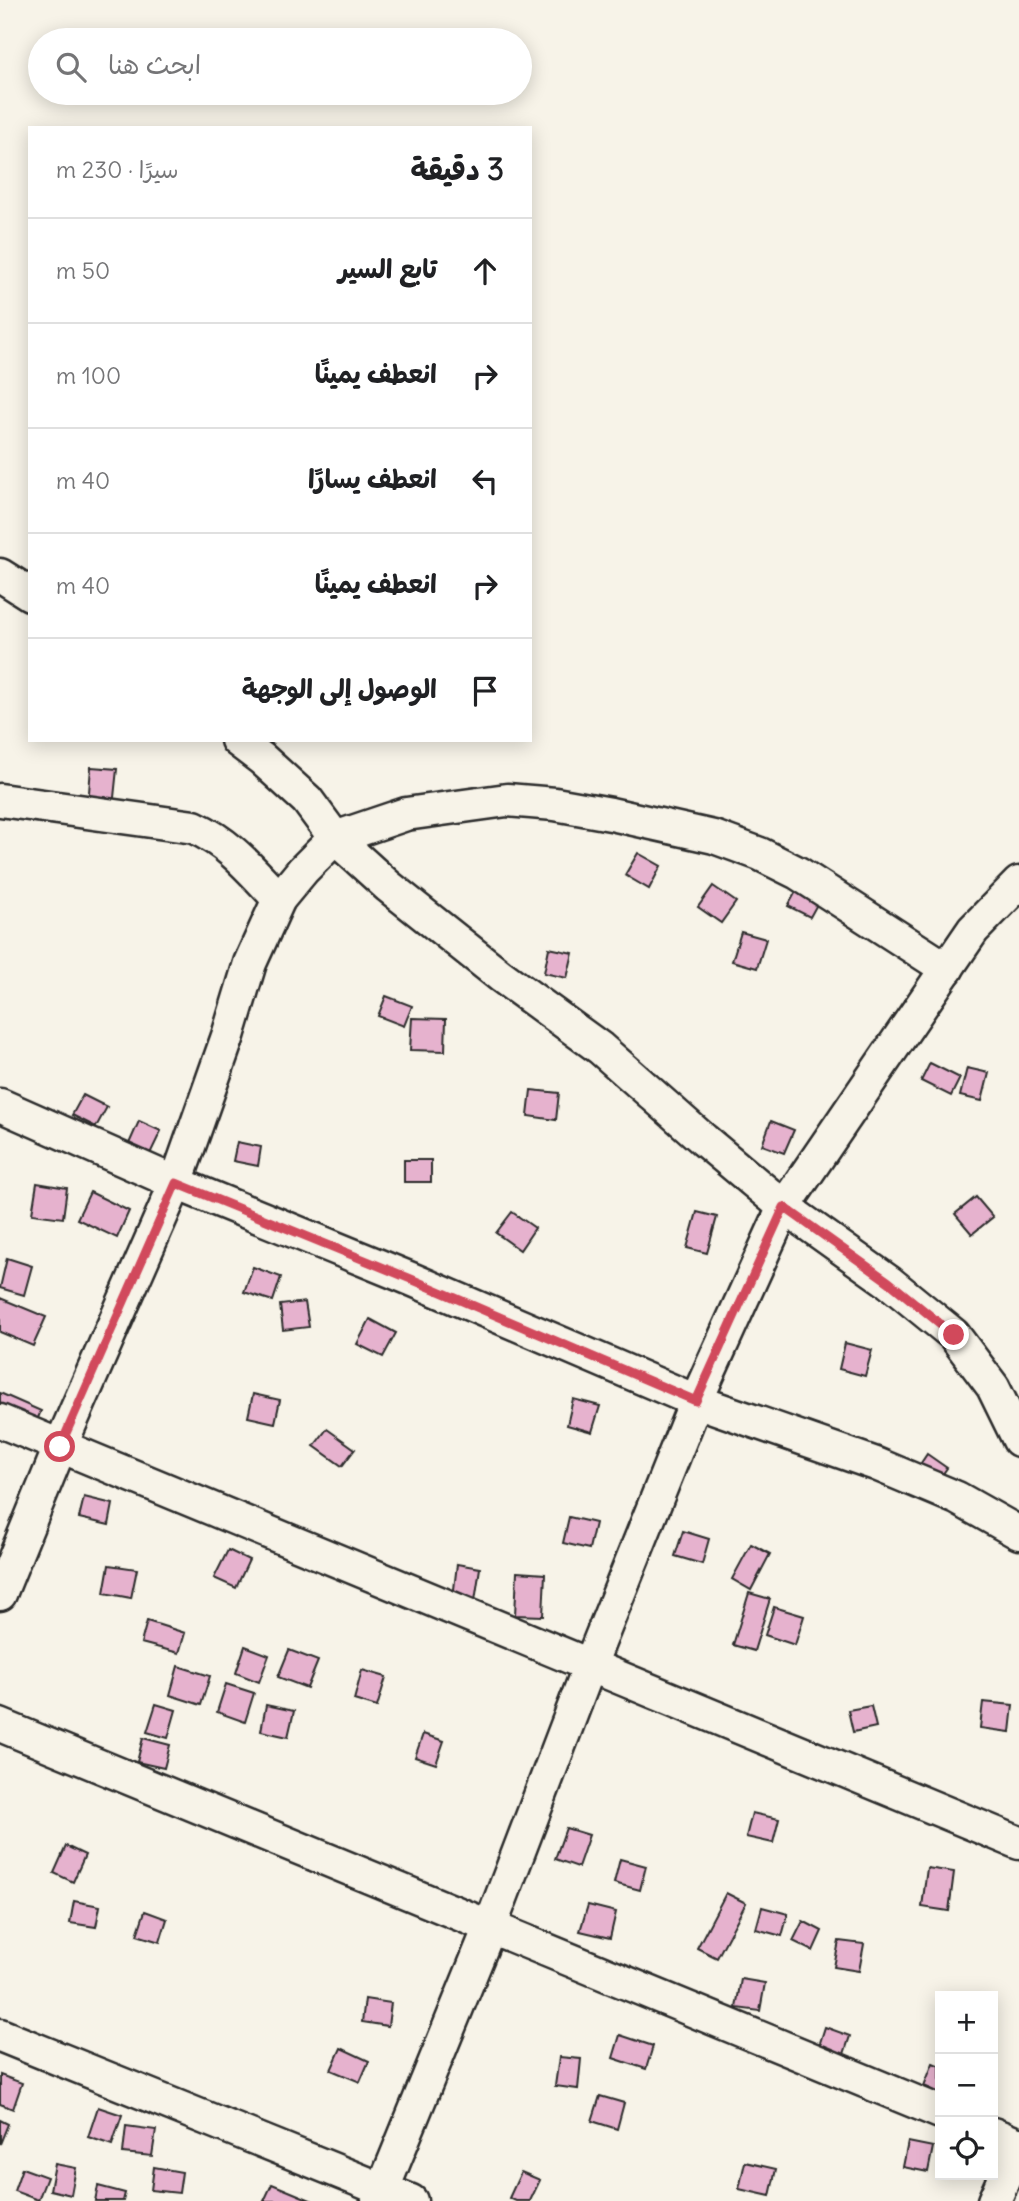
<!DOCTYPE html>
<html lang="ar">
<head>
<meta charset="utf-8">
<style>
  :root { --surface:#fff; --page:#f6f6f6; --text:#202124; --muted:#757577; --line:#e0e0e0 }
  body { margin:0; font-family:Delius,"Playpen Sans Arabic",sans-serif; background:var(--page); color:var(--text); direction:rtl }
  .controls { position:absolute; right:21px; bottom:21px; display:grid; overflow:hidden; border-radius:0px; box-shadow:0 4px 18px #0003 }
  .controls button { width:63px; height:63px; display:grid; place-items:center; padding:0; border:0; border-bottom:2px solid var(--line); background:var(--surface); color:var(--text); font:35px sans-serif }
  .stop { position:absolute; width:21px; height:21px; margin:-16px; border:5px solid #d1495b; border-radius:50%; background:#fff }
  .stop.end { background:#d1495b; border-color:#fff; box-shadow:0 2px 7px #0008 }
  .list { margin:0; padding:0; list-style:none }
  h2 { display:flex; justify-content:space-between; align-items:center; height:91px; margin:0; padding:0 28px; font-size:30px }
  h2 small { font-size:23px; font-weight:400; color:var(--muted) }
  .list li { display:grid; grid-template-columns:46px 1fr auto; gap:21px; align-items:center; box-sizing:border-box; height:105px; padding:0 28px; border-top:2px solid var(--line) }
  .list b { display:block; font-size:26px; white-space:nowrap }
  .list em { font-size:23px; font-style:normal; color:var(--muted) }
  .icon { flex:none; width:38px; height:38px; fill:none; stroke:currentColor; stroke-width:2; stroke-linecap:round; stroke-linejoin:round }
  .map { position:relative; flex:none; width:1019px; height:2201px; overflow:hidden; direction:ltr }
  .search { position:absolute; background:var(--surface); box-shadow:0 4px 18px #0003; left:28px; top:28px; width:504px; height:77px; display:flex; align-items:center; gap:18px; box-sizing:border-box; padding:0 24px; border-radius:38px; color:var(--muted); font-size:26px }
  .panel { position:absolute; background:var(--surface); box-shadow:0 4px 18px #0003; left:28px; top:126px; width:504px; height:616px; border-radius:0px; direction:rtl }
  .map>svg:first-child { display:block }
  .building { fill:#e6b2ce; stroke:#2b2b2b; stroke-width:2 }
  .lines { fill:none; stroke-linecap:round; stroke-linejoin:round }
  .minor-casing { stroke:#2b2b2b; stroke-width:37 }
  .minor { stroke:#f7f3e8; stroke-width:32 }
  .route { stroke:#d1495b; stroke-width:9 }
</style>
</head>
<body>
<div class="map">
<svg width="1019" height="2201" viewBox="0 0 1019 2201">
  <rect width="100%" height="100%" fill="#f7f3e8"/>
  <filter id="ink" filterUnits="userSpaceOnUse"><feTurbulence type="fractalNoise" baseFrequency=".0143" numOctaves="2"/><feDisplacementMap in="SourceGraphic" scale="14" xChannelSelector="R" yChannelSelector="G"/><feConvolveMatrix kernelMatrix="1 2 1 2 8 2 1 2 1" color-interpolation-filters="sRGB"/></filter>
  <g filter="url(#ink)">
    <g class="building">
      <polygon points="91,767 117,769 113,807 88,805"/>
      <polygon points="638,853 661,866 649,889 625,875"/>
      <polygon points="713,886 736,902 721,923 698,907"/>
      <polygon points="799,886 821,897 810,917 788,906"/>
      <polygon points="741,932 766,939 757,968 732,961"/>
      <polygon points="549,948 573,953 567,978 544,973"/>
      <polygon points="386,996 412,1006 404,1026 378,1016"/>
      <polygon points="412,1018 446,1019 445,1051 410,1050"/>
      <polygon points="930,1063 960,1078 951,1096 921,1081"/>
      <polygon points="967,1068 989,1073 982,1101 960,1096"/>
      <polygon points="531,1090 559,1093 556,1120 528,1116"/>
      <polygon points="83,1095 107,1107 96,1127 72,1115"/>
      <polygon points="139,1121 161,1131 149,1156 128,1146"/>
      <polygon points="771,1121 794,1130 784,1153 762,1145"/>
      <polygon points="237,1142 261,1147 258,1166 233,1161"/>
      <rect x="404" y="1160" width="27" height="22"/>
      <polygon points="37,1183 67,1188 63,1218 32,1214"/>
      <polygon points="90,1192 129,1211 117,1238 77,1219"/>
      <polygon points="976,1197 993,1217 972,1234 955,1214"/>
      <polygon points="512,1212 535,1228 520,1250 496,1233"/>
      <polygon points="697,1212 717,1217 707,1253 687,1248"/>
      <polygon points="7,1258 32,1266 24,1295 0,1288"/>
      <polygon points="253,1267 281,1277 273,1301 244,1292"/>
      <polygon points="0,1298 46,1317 33,1346 0,1332"/>
      <polygon points="305,1302 309,1327 283,1330 280,1305"/>
      <polygon points="370,1319 396,1333 383,1357 357,1344"/>
      <polygon points="845,1343 872,1350 865,1376 839,1369"/>
      <polygon points="0,1393 41,1411 32,1432 0,1419"/>
      <polygon points="253,1394 280,1400 275,1423 248,1417"/>
      <polygon points="573,1399 600,1406 592,1432 567,1425"/>
      <polygon points="327,1429 355,1449 342,1466 314,1446"/>
      <polygon points="927,1454 947,1468 932,1489 913,1475"/>
      <polygon points="84,1497 113,1504 109,1525 79,1518"/>
      <polygon points="569,1517 595,1523 589,1549 563,1543"/>
      <polygon points="683,1531 709,1539 702,1564 675,1556"/>
      <polygon points="751,1544 770,1554 751,1590 732,1579"/>
      <polygon points="228,1550 249,1560 236,1588 214,1578"/>
      <polygon points="457,1564 480,1568 475,1601 453,1598"/>
      <polygon points="109,1565 137,1569 131,1598 104,1593"/>
      <polygon points="517,1572 545,1574 543,1616 515,1615"/>
      <polygon points="749,1593 770,1599 754,1651 733,1645"/>
      <polygon points="774,1607 804,1616 795,1645 765,1635"/>
      <polygon points="147,1621 185,1633 179,1653 141,1643"/>
      <polygon points="245,1646 269,1655 259,1682 236,1673"/>
      <polygon points="289,1650 318,1661 307,1688 278,1677"/>
      <polygon points="178,1666 210,1676 201,1705 170,1695"/>
      <polygon points="362,1670 386,1677 377,1707 354,1700"/>
      <polygon points="226,1684 254,1693 245,1722 217,1712"/>
      <polygon points="983,1702 1013,1705 1010,1732 980,1728"/>
      <polygon points="156,1704 176,1710 168,1738 147,1732"/>
      <polygon points="266,1705 294,1711 288,1737 261,1731"/>
      <polygon points="871,1706 876,1727 853,1732 848,1710"/>
      <polygon points="423,1734 444,1741 436,1764 415,1757"/>
      <polygon points="143,1738 170,1745 164,1768 137,1762"/>
      <polygon points="752,1813 779,1819 773,1843 746,1837"/>
      <polygon points="566,1828 589,1835 578,1867 555,1859"/>
      <polygon points="66,1846 85,1855 73,1882 54,1873"/>
      <polygon points="620,1859 646,1866 640,1890 614,1883"/>
      <polygon points="927,1868 954,1872 949,1911 922,1907"/>
      <polygon points="726,1893 746,1903 717,1958 697,1948"/>
      <polygon points="74,1901 100,1906 96,1927 70,1923"/>
      <polygon points="588,1905 616,1912 610,1938 580,1931"/>
      <polygon points="762,1907 788,1914 782,1936 756,1929"/>
      <polygon points="145,1911 167,1919 160,1942 137,1935"/>
      <polygon points="803,1921 822,1931 813,1951 793,1941"/>
      <polygon points="839,1941 864,1944 859,1971 834,1967"/>
      <polygon points="741,1979 765,1983 760,2011 736,2008"/>
      <polygon points="365,1999 391,2003 388,2026 362,2022"/>
      <polygon points="825,2027 850,2036 842,2060 817,2052"/>
      <polygon points="620,2035 653,2046 646,2069 613,2058"/>
      <polygon points="341,2048 369,2061 360,2082 331,2070"/>
      <polygon points="559,2057 581,2059 578,2089 555,2086"/>
      <polygon points="933,2063 940,2066 940,2093 924,2086"/>
      <polygon points="0,2075 22,2083 13,2109 0,2104"/>
      <polygon points="600,2096 624,2103 617,2129 592,2121"/>
      <polygon points="98,2107 122,2115 112,2145 88,2137"/>
      <polygon points="0,2120 8,2124 0,2144"/>
      <polygon points="126,2126 156,2130 152,2156 123,2153"/>
      <polygon points="908,2142 933,2147 928,2172 903,2167"/>
      <polygon points="745,2162 776,2169 770,2196 739,2189"/>
      <polygon points="55,2164 76,2168 71,2195 50,2190"/>
      <polygon points="154,2167 182,2172 179,2193 151,2190"/>
      <polygon points="22,2168 47,2177 38,2200 14,2191"/>
      <polygon points="521,2172 540,2180 530,2201 516,2201 509,2198"/>
      <polygon points="272,2184 313,2201 264,2201"/>
      <polygon points="98,2186 125,2193 123,2201 95,2201"/>
    </g>
    <g class="lines">
      <g class="minor-casing">
        <g id="minor">
          <polyline points="0,575 30,594"/>
          <polyline points="237,740 262,759 307,800 335,838 388,886 501,976 600,1048 704,1140 784,1207 889,1282 954,1335 993,1387 1019,1440"/>
          <path d="M0 800 194 827C231 844 251 870 279 899"/>
          <polyline points="0,1105 176,1183 411,1279 696,1401 876,1464 957,1498 1019,1533"/>
          <polyline points="0,1421 1019,1843"/>
          <polyline points="0,1594 60,1447 176,1183 228,1036 250,963 279,899 303,870 335,838 406,814 507,800 555,804 611,814 714,837 760,854 798,873 947,969"/>
          <polyline points="0,1725 940,2112"/>
          <polyline points="0,2035 411,2201"/>
          <polyline points="993,2134 1019,2145"/>
          <polyline points="378,2201 490,1927 590,1665 696,1401 784,1207 973,930 1019,883"/>
          <polyline points="994,2201 1019,2144"/>
        </g>
      </g>
      <use href="#minor" class="minor"/>
    </g>
  </g>
  <g class="lines" filter="url(#ink)">
    <polyline class="route" points="60,1447 176,1183 411,1279 696,1401 784,1207 889,1282 954,1335"/>
  </g>
</svg>
<div class="controls">
<button>+</button>
<button>−</button>
<button><svg class="icon" aria-label="locate" viewBox="0 0 24 24"><circle cx="12" cy="12" r="6"/><path d="M12 2v4M12 18v4M2 12h4M18 12h4"/></svg></button>
</div>
<div class="stop" style="left:60px;top:1447px"></div>
<div class="stop end" style="left:954px;top:1335px"></div>
<div class="search"><svg class="icon" aria-label="search" viewBox="0 0 24 24"><circle cx="10" cy="10" r="6"/><path d="M15 15l6 6"/></svg>ابحث هنا</div>
<section class="panel">
<h2>3 دقيقة<small>سيرًا · 230 m</small></h2>
<ul class="list">
<li><svg class="icon" aria-label="ahead" viewBox="0 0 24 24"><path d="M12 20V5M6 11l6-6 6 6"/></svg><div><b>تابع السير</b></div><em>50 m</em></li>
<li><svg class="icon" aria-label="right" viewBox="0 0 24 24"><path d="M7 20v-9h11M14 6l5 5-5 5"/></svg><div><b>انعطف يمينًا</b></div><em>100 m</em></li>
<li><svg class="icon" aria-label="left" viewBox="0 0 24 24"><path d="M17 20v-9H6M10 6l-5 5 5 5"/></svg><div><b>انعطف يسارًا</b></div><em>40 m</em></li>
<li><svg class="icon" aria-label="right" viewBox="0 0 24 24"><path d="M7 20v-9h11M14 6l5 5-5 5"/></svg><div><b>انعطف يمينًا</b></div><em>40 m</em></li>
<li><svg class="icon" aria-label="arrive" viewBox="0 0 24 24"><path d="M6 21V4h12l-3 4 3 4H6"/></svg><div><b>الوصول إلى الوجهة</b></div></li>
</ul>
</section>
</div>
</body>
</html>
